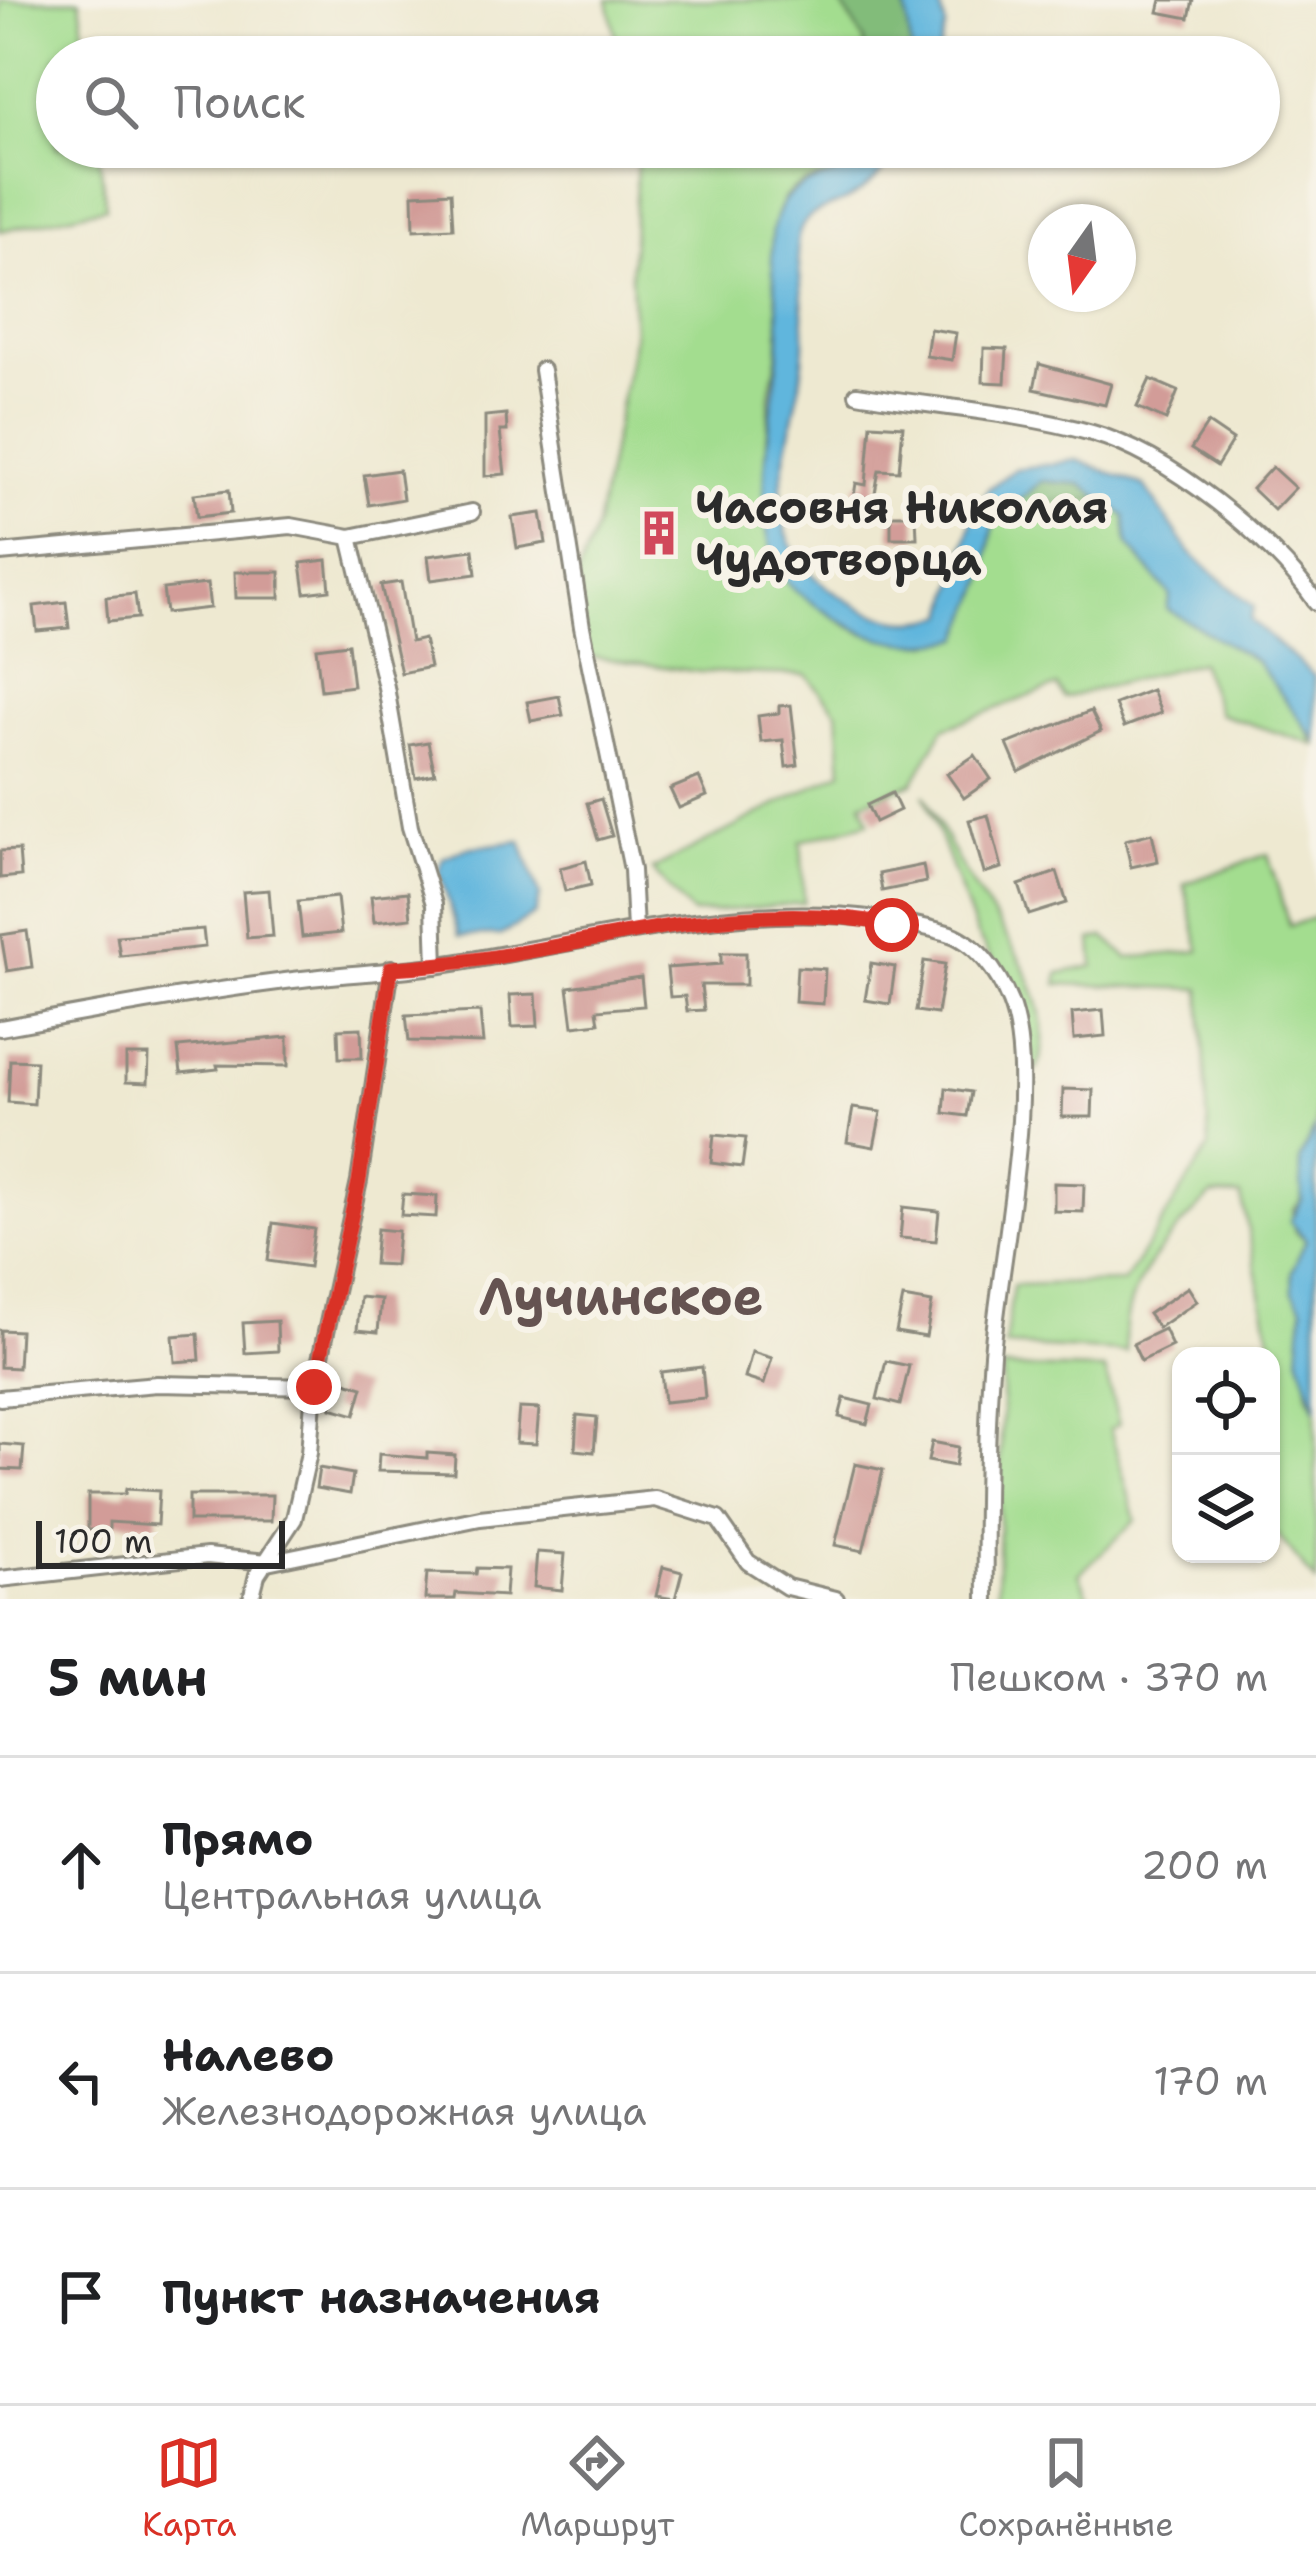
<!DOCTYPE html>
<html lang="ru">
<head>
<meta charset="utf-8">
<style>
  :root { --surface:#fff; --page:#f2f2f2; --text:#202124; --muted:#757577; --line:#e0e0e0; --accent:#d93025 }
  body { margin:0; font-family:"Shantell Sans",sans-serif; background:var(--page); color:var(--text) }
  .controls { position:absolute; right:36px; bottom:36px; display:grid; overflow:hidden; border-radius:24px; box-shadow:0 3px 9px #0004 }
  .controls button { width:108px; height:108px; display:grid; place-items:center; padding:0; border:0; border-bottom:3px solid var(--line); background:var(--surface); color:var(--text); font:60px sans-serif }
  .compass { position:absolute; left:1028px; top:204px; width:108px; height:108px; border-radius:50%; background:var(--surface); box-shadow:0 3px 9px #0004; rotate:194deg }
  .scale { position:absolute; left:36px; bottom:30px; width:249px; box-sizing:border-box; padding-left:12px; border:6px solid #2b2b2b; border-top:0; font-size:33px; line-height:42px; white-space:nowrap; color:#2b2b2b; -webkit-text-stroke:9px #f7f3e8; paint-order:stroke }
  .stop { position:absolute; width:36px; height:36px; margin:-27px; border:9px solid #d93025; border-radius:50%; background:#fff }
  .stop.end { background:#d93025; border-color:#fff; box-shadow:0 3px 12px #0008 }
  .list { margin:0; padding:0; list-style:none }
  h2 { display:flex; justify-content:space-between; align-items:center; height:156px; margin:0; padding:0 48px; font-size:51px }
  h2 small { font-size:39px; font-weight:400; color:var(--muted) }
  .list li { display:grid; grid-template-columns:78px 1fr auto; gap:36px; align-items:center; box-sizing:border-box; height:216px; padding:0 48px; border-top:3px solid var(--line) }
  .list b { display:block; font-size:45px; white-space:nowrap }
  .list p { margin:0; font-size:39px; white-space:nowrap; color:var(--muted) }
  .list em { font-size:39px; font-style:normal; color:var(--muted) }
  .icon { flex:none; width:66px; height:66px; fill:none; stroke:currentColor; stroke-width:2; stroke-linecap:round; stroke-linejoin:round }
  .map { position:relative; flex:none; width:1316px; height:1599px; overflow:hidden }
  .search { position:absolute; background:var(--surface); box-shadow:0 3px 9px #0004; left:36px; right:36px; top:36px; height:132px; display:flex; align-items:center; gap:30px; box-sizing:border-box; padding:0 42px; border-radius:66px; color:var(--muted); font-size:45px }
  .sheet { height:804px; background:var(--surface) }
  nav { display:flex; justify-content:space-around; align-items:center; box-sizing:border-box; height:168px; border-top:3px solid var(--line); background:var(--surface); font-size:33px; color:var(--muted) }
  nav a { display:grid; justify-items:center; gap:6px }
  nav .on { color:var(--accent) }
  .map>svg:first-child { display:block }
  .green { fill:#a3dd8f; stroke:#67845d; stroke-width:3 }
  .forest { fill:#82bc7a; stroke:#567452; stroke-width:3 }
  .water { fill:#61b6dd; stroke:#467084; stroke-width:3 }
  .building { fill:#d29c98 }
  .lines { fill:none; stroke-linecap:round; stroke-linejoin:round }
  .minor-casing { stroke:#8c8a7e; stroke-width:20 }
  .minor { stroke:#fff; stroke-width:14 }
  .route { stroke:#d93025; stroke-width:15 }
  .labels { text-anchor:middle; stroke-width:12; stroke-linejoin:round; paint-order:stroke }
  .poi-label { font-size:45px; font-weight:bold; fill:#2b2b2b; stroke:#f7f3e8; text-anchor:start }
  .quarter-label { font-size:51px; font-weight:bold; fill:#655351; stroke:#f7f3e8 }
</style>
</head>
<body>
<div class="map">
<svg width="1316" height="1599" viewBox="0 0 1316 1599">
  <rect width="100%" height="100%" fill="#f7f3e8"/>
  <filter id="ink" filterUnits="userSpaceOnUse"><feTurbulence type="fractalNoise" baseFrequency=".00833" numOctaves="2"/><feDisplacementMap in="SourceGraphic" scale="24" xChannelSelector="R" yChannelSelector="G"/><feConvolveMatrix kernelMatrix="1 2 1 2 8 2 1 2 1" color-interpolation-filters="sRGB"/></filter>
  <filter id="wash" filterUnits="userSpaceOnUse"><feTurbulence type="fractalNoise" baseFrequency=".004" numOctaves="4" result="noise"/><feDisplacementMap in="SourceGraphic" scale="48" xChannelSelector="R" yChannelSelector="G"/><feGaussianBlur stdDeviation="2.7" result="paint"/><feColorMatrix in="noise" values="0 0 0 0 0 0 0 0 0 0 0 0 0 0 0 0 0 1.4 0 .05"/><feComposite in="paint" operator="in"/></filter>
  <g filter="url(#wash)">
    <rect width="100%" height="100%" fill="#eee9d1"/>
    <g class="green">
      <polygon points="0,0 80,0 87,57 57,57 57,147 98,147 106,207 0,231"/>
      <polygon points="608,0 842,0 864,40 866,57 620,57"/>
      <path d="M638 147H874C849 187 803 168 784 199 760 240 779 290 779 334 780 355 772 376 770 397 768 428 761 497 770 525 773 538 785 552 792 564 829 628 860 640 932 644L984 582 994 521 1009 506 1028 518 1052 501 1106 499 1125 516 1128 544 1170 595 1167 609 1256 661 1282 689 1316 745 1219 714 1200 662 1064 698 1057 686 944 728 913 783 862 802 869 822 801 841 804 903 692 914 652 870 842 771 838 712 806 675 700 672 587 656 575 582 596 527 634 336 631 272Z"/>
      <path d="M924 794C937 818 948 844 962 868 993 922 1065 1000 1037 1069L1027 1068 1019 1005 976 933Z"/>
      <path d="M1268 854 1289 926 1316 917V1126L1300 1159 1302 1200 1293 1210 1295 1231 1306 1240 1292 1271 1293 1292 1303 1307 1308 1395 1316 1409V1582L1271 1527V1395L1280 1385 1241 1196 1212 1195C1168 1238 1118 1285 1126 1352L1005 1346 1013 1285 1124 1282 1209 1148 1201 989 1057 984 1059 973 1094 966 1092 940 1104 937 1128 958 1200 951 1184 884Z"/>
      <polygon points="1003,1368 1105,1370 1119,1424 1110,1429 1136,1520 1079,1574 1090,1599 997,1599"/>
    </g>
    <g class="forest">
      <polygon points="905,0 912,57 866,57 864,40 840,2"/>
      <polygon points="1042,481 1081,484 1106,499 1052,502 1028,518 1009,506"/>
    </g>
    <g class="water">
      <polygon points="905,0 938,0 946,26 937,57 912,57"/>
      <path d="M874 147H899C889 168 867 191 844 201 818 213 803 211 797 242 799 276 805 311 804 345 801 447 731 533 850 602 881 620 912 627 947 615L973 515 988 489 1015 469 1077 460 1144 486 1191 554 1254 607 1250 620 1314 676 1316 740 1256 661 1167 609 1170 595 1128 544 1125 516 1081 484 1042 481 994 521 984 582 961 638C916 648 877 644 838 619 820 608 792 592 781 573 745 510 778 402 780 336 780 297 764 255 776 217 792 168 848 188 874 147Z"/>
      <polygon points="521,841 540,896 535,914 501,935 459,936 439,871 443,858 466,848"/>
      <polygon points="1316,1126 1316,1409 1299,1356 1303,1307 1293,1292 1292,1271 1306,1240 1290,1221 1302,1200 1300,1159"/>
    </g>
    <g id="blocks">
      <g class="building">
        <polygon points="1161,0 1193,0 1189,18 1158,12"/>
        <polygon points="451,192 453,228 414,230 413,194"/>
        <polygon points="930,329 956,333 952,360 926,356"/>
        <polygon points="984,348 1007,349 1005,383 983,382"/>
        <polygon points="1039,364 1111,384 1105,405 1034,389"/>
        <polygon points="1150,379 1178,391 1166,420 1137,407"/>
        <polygon points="506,414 507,431 500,431 505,474 485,476 485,416"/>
        <polygon points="1208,423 1233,440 1217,466 1191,449"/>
        <polygon points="871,424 903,426 899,471 879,470 874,499 854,496 856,483 866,485"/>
        <polygon points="1272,467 1295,488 1274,510 1252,489"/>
        <polygon points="399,470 403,499 369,505 364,475"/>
        <polygon points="229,490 231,513 197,517 194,494"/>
        <polygon points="541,513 546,543 517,548 512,517"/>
        <polygon points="891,515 916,515 917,538 891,538"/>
        <polygon points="473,550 476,574 431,580 428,556"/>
        <polygon points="327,560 330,590 305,593 301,563"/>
        <polygon points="235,572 280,572 280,598 236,598"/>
        <polygon points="401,582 411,642 424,639 430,667 401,673 381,585"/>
        <polygon points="207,584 210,608 166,613 163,589"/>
        <polygon points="135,594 138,618 108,621 106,597"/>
        <polygon points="66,602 69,628 37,631 34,606"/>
        <polygon points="348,644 353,686 321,690 316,648"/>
        <polygon points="1152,690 1161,713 1124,727 1115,704"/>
        <polygon points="559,696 563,715 531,721 527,702"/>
        <polygon points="791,705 798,765 786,767 783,740 761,742 758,716 779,713 779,706"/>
        <polygon points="1091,711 1101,731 1019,772 1007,744"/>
        <polygon points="428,742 435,774 416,778 410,745"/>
        <polygon points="975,755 991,779 964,798 947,774"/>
        <polygon points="699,777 707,796 679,808 670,789"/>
        <polygon points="892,793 900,810 875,822 867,805"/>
        <polygon points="601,799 612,836 598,840 587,803"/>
        <polygon points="988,815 1002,868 984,873 969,820"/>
        <polygon points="1152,833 1158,861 1131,867 1125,840"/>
        <polygon points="19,850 21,876 0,878 0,851"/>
        <polygon points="586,861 591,885 565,891 560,868"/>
        <polygon points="923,865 926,882 882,891 879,874"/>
        <polygon points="1057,872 1067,903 1029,915 1019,885"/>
        <polygon points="269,890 273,936 247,938 243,892"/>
        <polygon points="408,892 411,918 374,922 371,896"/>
        <polygon points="337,897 341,933 302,937 298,901"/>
        <polygon points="203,929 205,947 120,956 117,936"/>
        <polygon points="27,931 32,967 7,971 1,935"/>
        <polygon points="721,953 746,953 746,985 701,985 704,1010 687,1011 685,996 670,997 667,968 721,964"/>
        <polygon points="924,961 945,964 937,1014 916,1011"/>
        <polygon points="871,963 895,967 890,1004 865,1000"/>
        <polygon points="797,967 825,969 823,1004 795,1002"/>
        <polygon points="641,977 644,1006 597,1010 599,1023 573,1026 568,987"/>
        <polygon points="536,994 538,1026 512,1027 510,995"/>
        <polygon points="1103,1010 1105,1036 1074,1039 1072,1013"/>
        <polygon points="480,1012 483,1043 409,1041 406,1015"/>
        <polygon points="361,1028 362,1058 339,1058 338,1029"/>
        <polygon points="288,1037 288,1066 217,1065 218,1069 181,1073 178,1047"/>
        <polygon points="126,1055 149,1055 148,1083 126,1082"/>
        <polygon points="10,1060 36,1061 34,1104 8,1102"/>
        <polygon points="946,1088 971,1092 967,1116 944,1113"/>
        <polygon points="1063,1089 1093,1090 1092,1117 1062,1117"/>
        <polygon points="853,1108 881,1112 874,1147 847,1142"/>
        <polygon points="714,1135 746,1138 742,1167 711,1163"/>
        <polygon points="1054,1183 1084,1184 1083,1212 1054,1211"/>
        <polygon points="403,1194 437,1196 436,1217 401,1215"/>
        <polygon points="903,1207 939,1211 936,1241 900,1238"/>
        <polygon points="273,1223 314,1229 309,1267 268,1261"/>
        <polygon points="377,1229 398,1231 395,1265 374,1264"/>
        <polygon points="1188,1287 1197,1301 1158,1328 1148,1314"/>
        <polygon points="360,1297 381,1299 378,1332 357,1330"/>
        <polygon points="903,1298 932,1303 926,1337 896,1332"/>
        <polygon points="277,1321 278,1351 245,1353 243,1323"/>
        <polygon points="1164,1329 1172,1346 1141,1361 1133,1344"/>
        <polygon points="0,1330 20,1331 18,1368 0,1367"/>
        <polygon points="198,1334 200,1360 175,1362 173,1336"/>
        <polygon points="752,1352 772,1358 764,1384 745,1378"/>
        <polygon points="886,1361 909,1366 900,1405 877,1399"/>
        <polygon points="702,1367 705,1398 664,1402 661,1372"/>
        <polygon points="339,1380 363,1387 355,1415 331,1408"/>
        <polygon points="844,1398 872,1405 867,1424 839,1417"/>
        <polygon points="519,1408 539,1409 536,1444 516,1443"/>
        <polygon points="577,1415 597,1417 594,1452 575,1450"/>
        <polygon points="932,1442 958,1447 955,1466 928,1461"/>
        <polygon points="0,1444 24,1446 22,1470 0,1469"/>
        <polygon points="427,1453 455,1455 454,1473 378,1471 379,1454 427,1458"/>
        <polygon points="855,1464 883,1470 863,1551 835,1545"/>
        <polygon points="319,1468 353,1474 350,1494 316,1488"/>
        <polygon points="126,1489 159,1491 157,1525 109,1522 109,1530 88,1530 88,1494 125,1494"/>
        <polygon points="189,1495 272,1495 271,1521 189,1521"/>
        <polygon points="537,1552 565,1554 562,1590 534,1587"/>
        <polygon points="663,1567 682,1572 675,1599 656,1596"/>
        <polygon points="477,1568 507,1569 505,1596 456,1593 455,1599 425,1599 427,1573 476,1574"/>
      </g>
    </g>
  </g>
  <g filter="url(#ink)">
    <use href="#blocks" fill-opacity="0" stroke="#8c8a7e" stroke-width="3"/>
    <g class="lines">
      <g class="minor-casing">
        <g id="minor">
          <polyline points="542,370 582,627 632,870 635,930"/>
          <path d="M857 394C935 407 1017 412 1092 433 1168 454 1272 538 1316 602"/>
          <polyline points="350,537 386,687 410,827 434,904 436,966"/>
          <polyline points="0,553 291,526 350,537 472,512"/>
          <path d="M0 1028C93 1011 185 994 278 982 332 974 387 973 441 965 603 940 780 887 944 932 976 940 999 974 1010 1002 1041 1080 999 1264 992 1354 986 1434 985 1518 986 1599"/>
          <polyline points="0,1398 157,1384 314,1387"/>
          <polyline points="0,1579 207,1556 267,1562 480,1518 655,1499 718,1519 748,1562 787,1587 836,1599"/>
          <polyline points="251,1599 257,1575 294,1519 309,1453 314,1387 359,1181 391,968"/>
        </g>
      </g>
      <use href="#minor" class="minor"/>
    </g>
  </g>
  <g class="lines" filter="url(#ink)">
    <path class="route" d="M314 1387 359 1181 391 968C557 961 724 890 892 925"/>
  </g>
  <defs>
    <g id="building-bare" transform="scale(3.6)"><path d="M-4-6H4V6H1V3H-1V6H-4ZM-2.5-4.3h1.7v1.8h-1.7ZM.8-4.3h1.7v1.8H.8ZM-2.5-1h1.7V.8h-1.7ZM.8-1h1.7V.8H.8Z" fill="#d1495b" stroke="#f7f3e8" stroke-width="2.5" paint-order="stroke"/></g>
  </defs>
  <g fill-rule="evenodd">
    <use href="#building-bare" x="659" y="533"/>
  </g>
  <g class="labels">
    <g class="poi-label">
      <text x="695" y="523">Часовня Николая<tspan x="695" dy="52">Чудотворца</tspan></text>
    </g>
    <g class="quarter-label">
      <text x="621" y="1314">Лучинское</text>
    </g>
  </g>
</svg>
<div class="controls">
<button><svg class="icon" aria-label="locate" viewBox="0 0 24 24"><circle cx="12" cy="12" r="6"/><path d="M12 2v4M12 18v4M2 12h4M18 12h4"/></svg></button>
<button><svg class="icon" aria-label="layers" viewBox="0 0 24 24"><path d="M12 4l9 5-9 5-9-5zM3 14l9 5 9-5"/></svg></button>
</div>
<svg class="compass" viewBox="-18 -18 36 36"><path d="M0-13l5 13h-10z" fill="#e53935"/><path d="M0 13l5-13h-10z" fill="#757577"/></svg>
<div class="scale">100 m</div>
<div class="stop" style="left:892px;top:925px"></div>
<div class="stop end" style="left:314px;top:1387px"></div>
<div class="search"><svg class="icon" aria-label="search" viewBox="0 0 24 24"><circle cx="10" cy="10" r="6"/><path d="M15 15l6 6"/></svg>Поиск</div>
</div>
<section class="sheet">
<h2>5 мин<small>Пешком · 370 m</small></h2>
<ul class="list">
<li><svg class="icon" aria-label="ahead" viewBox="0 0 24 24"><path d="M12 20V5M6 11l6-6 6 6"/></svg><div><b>Прямо</b><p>Центральная улица</p></div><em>200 m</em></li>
<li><svg class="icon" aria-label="left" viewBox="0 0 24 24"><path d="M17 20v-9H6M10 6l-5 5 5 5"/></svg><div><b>Налево</b><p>Железнодорожная улица</p></div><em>170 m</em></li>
<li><svg class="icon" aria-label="arrive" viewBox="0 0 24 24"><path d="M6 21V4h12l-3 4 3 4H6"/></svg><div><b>Пункт назначения</b></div></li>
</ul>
</section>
<nav>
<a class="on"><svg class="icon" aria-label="map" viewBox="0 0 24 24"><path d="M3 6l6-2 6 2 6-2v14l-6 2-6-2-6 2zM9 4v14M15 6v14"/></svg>Карта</a>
<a><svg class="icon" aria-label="directions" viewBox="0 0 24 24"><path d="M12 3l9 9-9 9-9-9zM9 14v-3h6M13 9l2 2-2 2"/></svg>Маршрут</a>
<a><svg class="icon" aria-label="saved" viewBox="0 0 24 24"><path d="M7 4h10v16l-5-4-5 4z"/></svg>Сохранённые</a>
</nav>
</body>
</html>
